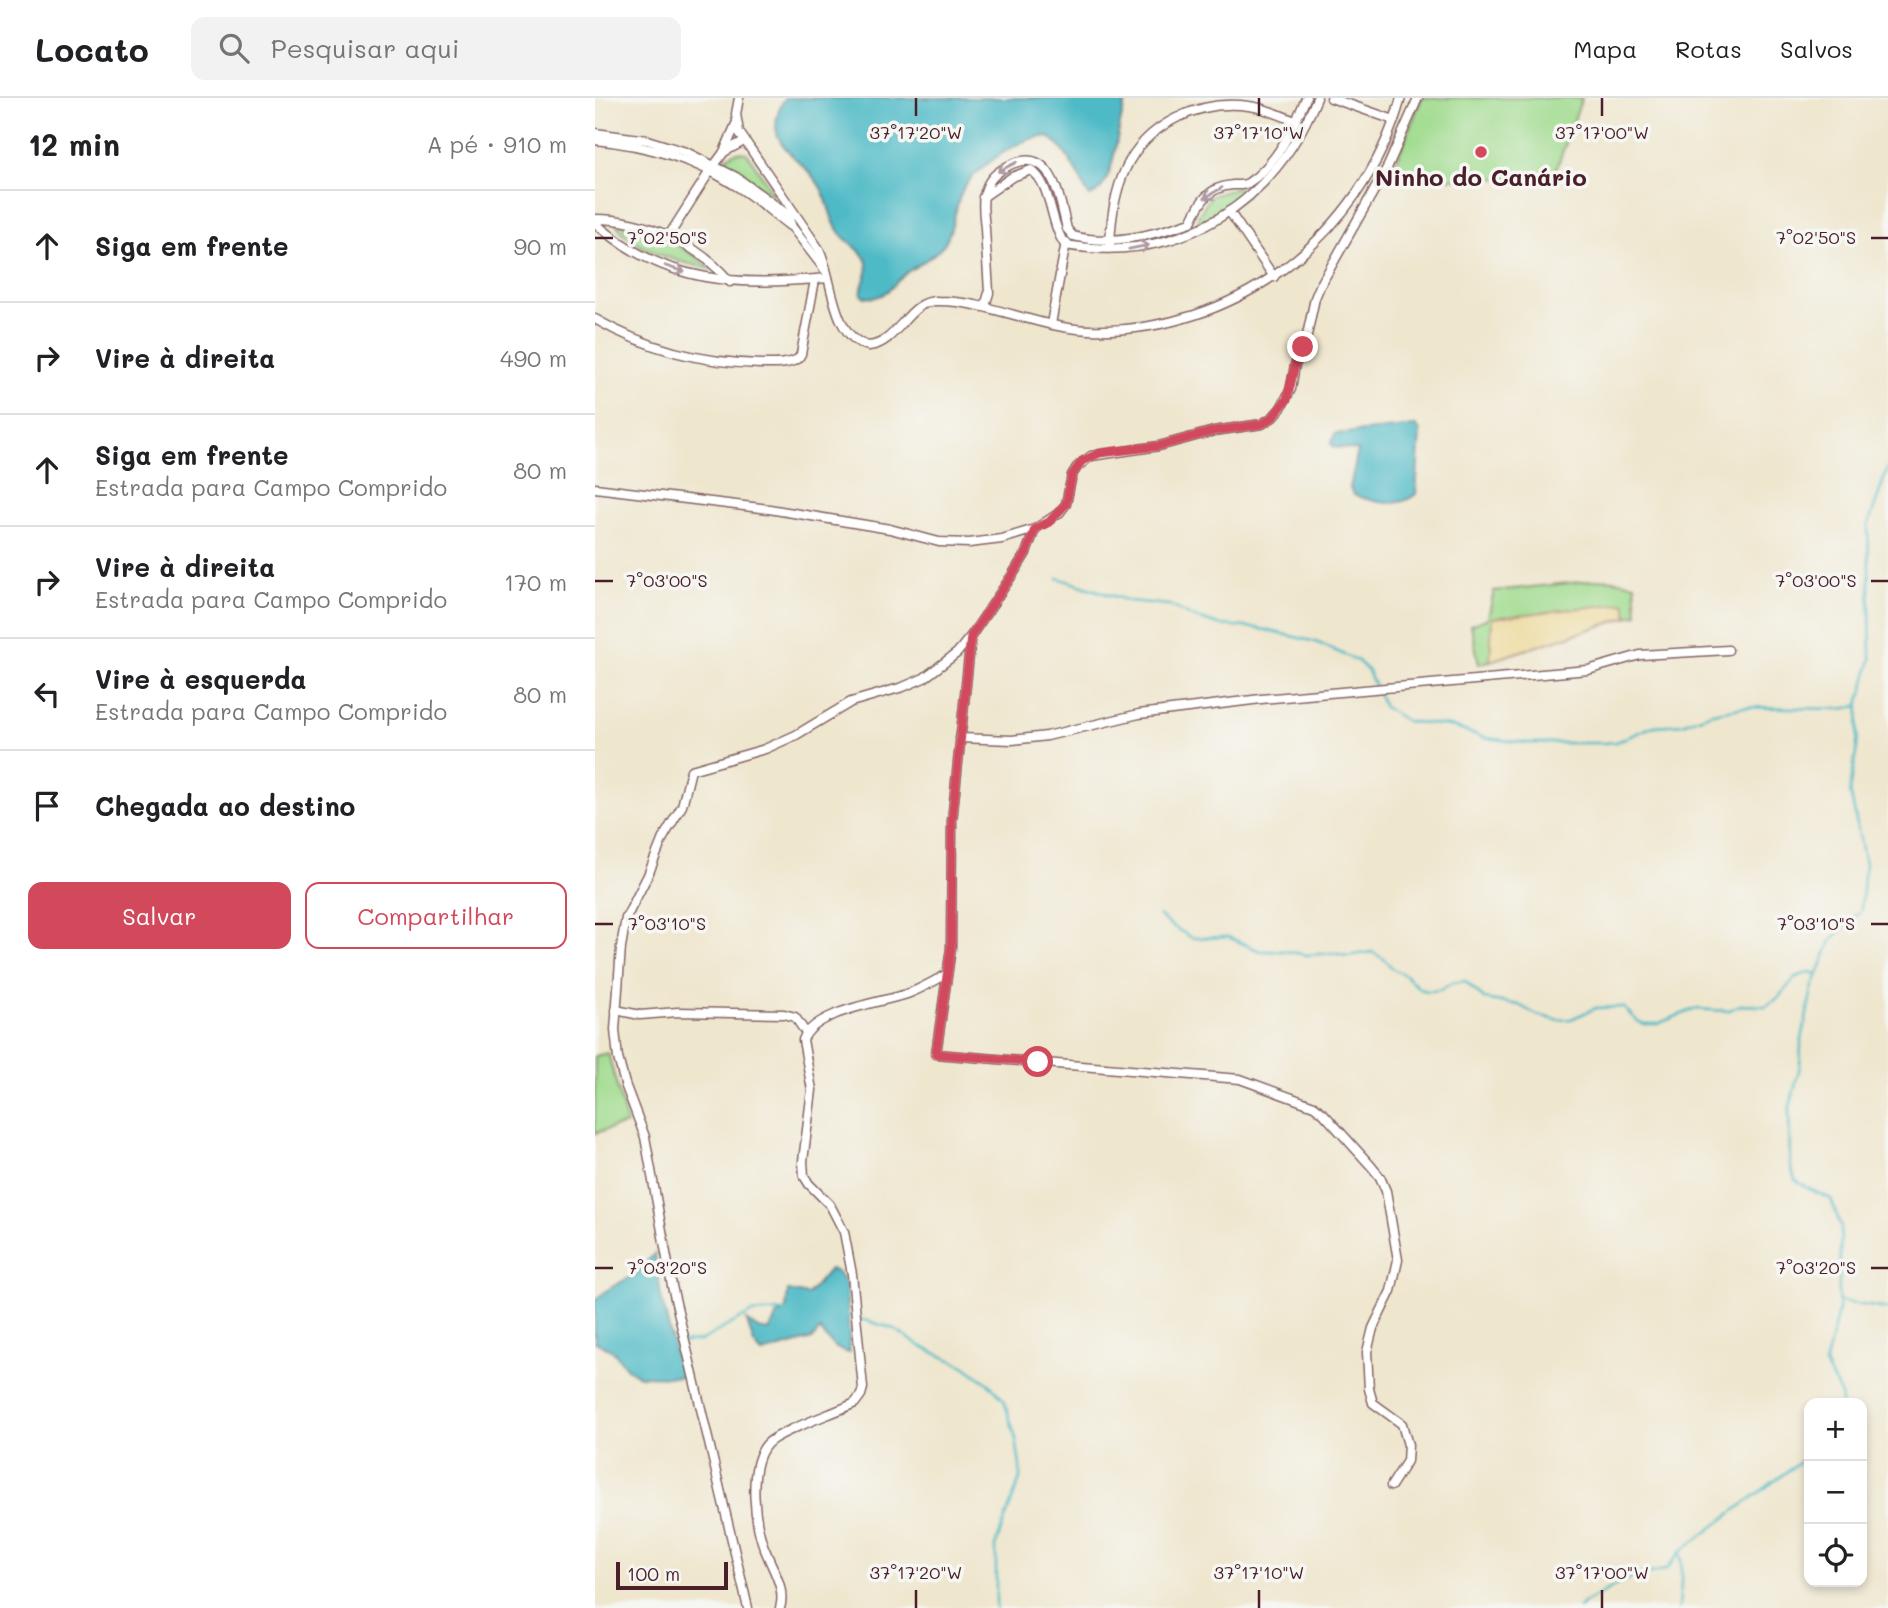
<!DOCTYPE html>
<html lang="pt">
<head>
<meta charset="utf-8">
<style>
  :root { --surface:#fff; --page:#f2f2f2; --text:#202124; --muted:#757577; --line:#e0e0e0; --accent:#d1495b }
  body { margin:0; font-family:Mali,sans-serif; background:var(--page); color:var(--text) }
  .controls { position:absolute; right:21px; bottom:21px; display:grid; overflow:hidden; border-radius:14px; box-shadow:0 4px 10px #0003 }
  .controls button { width:63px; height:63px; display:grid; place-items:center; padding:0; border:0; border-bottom:2px solid var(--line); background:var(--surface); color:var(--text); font:35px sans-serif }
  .scale { position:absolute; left:21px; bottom:18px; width:112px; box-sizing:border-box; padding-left:7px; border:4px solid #4a1f2b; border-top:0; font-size:19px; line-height:24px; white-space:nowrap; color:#4a1f2b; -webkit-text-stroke:5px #f6f6f2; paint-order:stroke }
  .stop { position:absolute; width:21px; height:21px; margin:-16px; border:5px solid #d1495b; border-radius:50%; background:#fff }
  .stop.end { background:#d1495b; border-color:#fff; box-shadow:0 2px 7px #0008 }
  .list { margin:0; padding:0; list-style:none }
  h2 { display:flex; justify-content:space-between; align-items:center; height:91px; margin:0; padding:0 28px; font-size:30px }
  h2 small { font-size:23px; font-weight:400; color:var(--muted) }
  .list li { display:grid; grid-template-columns:46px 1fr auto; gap:21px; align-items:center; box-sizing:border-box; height:112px; padding:0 28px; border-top:2px solid var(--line) }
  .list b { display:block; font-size:26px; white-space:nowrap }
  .list p { margin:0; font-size:23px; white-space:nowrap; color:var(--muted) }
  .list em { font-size:23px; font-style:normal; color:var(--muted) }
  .actions { display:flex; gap:14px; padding:21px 28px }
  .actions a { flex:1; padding:16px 0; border:2px solid var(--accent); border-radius:14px; text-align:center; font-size:24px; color:var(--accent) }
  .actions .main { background:var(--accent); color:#fff }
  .icon { flex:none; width:38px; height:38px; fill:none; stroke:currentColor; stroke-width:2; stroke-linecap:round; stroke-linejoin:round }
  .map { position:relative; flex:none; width:1293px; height:1510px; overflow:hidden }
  header { display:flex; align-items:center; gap:42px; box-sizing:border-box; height:98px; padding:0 35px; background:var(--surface); border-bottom:2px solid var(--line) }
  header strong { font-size:33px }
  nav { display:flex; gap:38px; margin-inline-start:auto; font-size:24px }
  .search { width:490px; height:63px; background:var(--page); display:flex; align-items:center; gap:18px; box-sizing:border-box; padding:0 24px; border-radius:14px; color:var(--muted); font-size:26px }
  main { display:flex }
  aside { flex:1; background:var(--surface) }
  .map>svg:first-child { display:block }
  .green { fill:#a0db8e; stroke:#757d5c; stroke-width:2 }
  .sand { fill:#eeda9e; stroke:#9c7c64; stroke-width:2 }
  .water { fill:#4dbac6; stroke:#4c6c78; stroke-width:2 }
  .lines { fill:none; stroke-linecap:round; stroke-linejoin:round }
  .stream { stroke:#4dbac6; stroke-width:2.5 }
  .street-casing { stroke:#846564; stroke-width:11 }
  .street { stroke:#fff; stroke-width:8 }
  .oneway { stroke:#ae9aa0 }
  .route { stroke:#d1495b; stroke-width:9 }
  .ticks { fill:none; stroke:#4a1f2b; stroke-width:2.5 }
  .poi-dot { fill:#d1495b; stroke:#f6f6f2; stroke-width:2.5 }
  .labels { text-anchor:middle; stroke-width:7; stroke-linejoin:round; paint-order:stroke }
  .poi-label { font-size:24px; font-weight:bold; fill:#4a1f2b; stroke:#f6f6f2 }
  .ticks-label { font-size:18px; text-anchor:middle; fill:#4a1f2b; stroke:#f6f6f2; stroke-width:7; stroke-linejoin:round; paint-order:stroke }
</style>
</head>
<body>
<header>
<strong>Locato</strong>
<div class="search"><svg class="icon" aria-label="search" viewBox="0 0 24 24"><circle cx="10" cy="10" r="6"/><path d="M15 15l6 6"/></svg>Pesquisar aqui</div>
<nav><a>Mapa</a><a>Rotas</a><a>Salvos</a></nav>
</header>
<main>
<aside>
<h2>12 min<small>A pé · 910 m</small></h2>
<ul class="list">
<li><svg class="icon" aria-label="ahead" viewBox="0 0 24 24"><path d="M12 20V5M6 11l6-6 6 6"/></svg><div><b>Siga em frente</b></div><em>90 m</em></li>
<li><svg class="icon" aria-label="right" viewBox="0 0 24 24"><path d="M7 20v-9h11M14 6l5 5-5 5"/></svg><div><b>Vire à direita</b></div><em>490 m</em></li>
<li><svg class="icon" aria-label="ahead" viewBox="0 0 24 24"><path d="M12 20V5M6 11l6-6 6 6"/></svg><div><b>Siga em frente</b><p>Estrada para Campo Comprido</p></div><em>80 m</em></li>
<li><svg class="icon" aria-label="right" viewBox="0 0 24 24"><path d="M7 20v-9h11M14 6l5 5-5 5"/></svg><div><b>Vire à direita</b><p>Estrada para Campo Comprido</p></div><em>170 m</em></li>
<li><svg class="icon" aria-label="left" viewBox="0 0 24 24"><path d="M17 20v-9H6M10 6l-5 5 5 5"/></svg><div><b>Vire à esquerda</b><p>Estrada para Campo Comprido</p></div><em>80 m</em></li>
<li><svg class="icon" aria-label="arrive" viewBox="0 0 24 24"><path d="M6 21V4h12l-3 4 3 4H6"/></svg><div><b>Chegada ao destino</b></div></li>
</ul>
<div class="actions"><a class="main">Salvar</a><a>Compartilhar</a></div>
</aside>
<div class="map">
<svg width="1293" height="1510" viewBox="0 0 1293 1510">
  <rect width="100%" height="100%" fill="#f6f6f2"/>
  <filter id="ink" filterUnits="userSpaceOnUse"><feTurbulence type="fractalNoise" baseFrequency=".0143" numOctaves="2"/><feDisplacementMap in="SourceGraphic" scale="14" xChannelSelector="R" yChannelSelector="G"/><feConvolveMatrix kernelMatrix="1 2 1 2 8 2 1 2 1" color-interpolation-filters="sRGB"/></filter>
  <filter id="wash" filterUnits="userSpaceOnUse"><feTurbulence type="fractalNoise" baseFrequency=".00686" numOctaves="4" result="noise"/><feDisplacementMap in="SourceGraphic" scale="28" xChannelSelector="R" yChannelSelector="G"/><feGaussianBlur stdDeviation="1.57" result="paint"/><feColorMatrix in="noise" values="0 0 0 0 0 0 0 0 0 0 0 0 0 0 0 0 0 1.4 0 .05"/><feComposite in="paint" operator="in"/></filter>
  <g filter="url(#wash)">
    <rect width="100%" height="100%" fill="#efe6ce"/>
    <g class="green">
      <polygon points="827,0 987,0 958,80 794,81"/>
      <polygon points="141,54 152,55 180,98 130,67 132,59"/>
      <polygon points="641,90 648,91 651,97 630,112 604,125 603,118 616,98"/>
      <path d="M21 126C56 134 89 146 116 171 87 165 37 152 21 126Z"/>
      <polygon points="1013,481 1040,486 1042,516 884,566 876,527 893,520 899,493"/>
      <polygon points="13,955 32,1026 0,1035 0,958"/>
    </g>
    <polygon class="sand" points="1030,505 1033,519 895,563 897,520"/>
    <g class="water">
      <path d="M190 0H533C519 25 524 87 495 98 489 93 489 87 485 80 479 70 464 41 452 39 429 36 379 71 368 91 359 108 360 130 349 146 340 158 327 164 315 172 299 183 290 206 267 198 264 185 277 176 271 162 266 150 252 145 245 135 235 123 234 104 226 90 207 56 162 48 190 0Z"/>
      <path d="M821 328 825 333 821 396C803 411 779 404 759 397L755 390 763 352 739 349 736 346 740 336Z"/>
      <polygon points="60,1155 66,1199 86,1279 44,1278 32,1270 18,1253 0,1244 0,1202 15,1190 41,1176"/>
      <path d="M235 1171 242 1174 251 1187 255 1255C240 1252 234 1244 225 1232L217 1241 167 1255 159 1246 152 1223 163 1231 174 1233 182 1218 191 1211 193 1193 213 1197Z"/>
    </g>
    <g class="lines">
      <g class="stream">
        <polyline points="463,480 534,503 574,507 598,519 624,527 662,530 721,544 763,563 773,573 789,609 811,623 854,628 891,640 932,645 1009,645 1021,644 1059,628 1087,626 1117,615 1150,609 1246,611 1263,608"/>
        <polyline points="564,817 574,826 597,840 633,839 665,853 691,853 712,857 739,855 752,858 777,854 789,861 798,871 810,877 825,891 832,893 845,892 857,885 870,883 889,901 924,907 942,917 962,922 976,921 1001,910 1028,909 1042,923 1049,926 1062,926 1100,911 1133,913 1145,907 1171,908 1183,900 1201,879 1215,874 1223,876"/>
        <polyline points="1243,1203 1293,1211"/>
        <polyline points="252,1217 297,1230 327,1249 369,1268 394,1286 409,1302 421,1341 425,1367 425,1381 401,1446 401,1510"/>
        <polyline points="75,1246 105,1243 156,1215 190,1213"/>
        <polyline points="1246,1305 1247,1299 1230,1267 1243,1213 1246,1129 1236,1101 1214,1091 1200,1082 1195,1066 1194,1013 1205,968 1206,946 1217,891 1236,843 1266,812 1270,766 1255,693 1262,649 1264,607 1276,561 1273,428 1293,369"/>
        <polyline points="984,1510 989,1505 1038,1478 1071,1472 1085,1454 1214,1357"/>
        <polyline points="1084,1510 1087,1471 1085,1454"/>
      </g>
    </g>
  </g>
  <g filter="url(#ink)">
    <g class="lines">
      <g class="street-casing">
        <g id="street">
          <path d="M144 0 141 16 144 34 224 151C238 178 236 240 274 248 304 245 312 202 343 203 395 203 442 230 494 232 639 237 768 138 806 0"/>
          <polyline points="736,0 799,22"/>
          <polyline points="0,35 52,42 91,54 141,79 192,116 197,129 230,172"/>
          <path d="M0 42C50 47 96 59 138 86 159 98 176 114 195 128"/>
          <polyline points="129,54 149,43"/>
          <path d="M388 99 417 79 436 72C457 86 455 127 470 147 585 166 678 107 722 0"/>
          <polyline points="634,113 679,179"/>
          <path d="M0 121C49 121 104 146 135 184"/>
          <path d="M0 125C71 187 143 188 233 180"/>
          <polyline points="73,139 115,73 129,54 141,26"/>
          <path d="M515 146C516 121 519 96 530 72 550 26 605 1 654 8 670 10 685 17 700 23"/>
          <path d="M390 208 394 195C393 173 391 152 390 130 389 120 387 108 389 98 392 83 399 76 411 69 457 44 464 98 472 131L478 138C517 148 558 137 596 124 605 104 613 89 638 87 643 87 648 88 653 85 681 67 699 29 711 0"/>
          <path d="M0 221C50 250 108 265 166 266 179 266 192 267 203 261L206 256 220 182"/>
          <polyline points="456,226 471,144"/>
          <polyline points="0,390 174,411 295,431 344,444 374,445 407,441 440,431 464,415 471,406 477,377 482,369 496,358 564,348 619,333 667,326 678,319 686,310 696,291 700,267 711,242 720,200 725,188 793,68 823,0"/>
          <polyline points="440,431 431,455 418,476 376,538 357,723 356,850 341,956 645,981 719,1008 729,1016 776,1068 785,1079 791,1093 803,1162 796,1193 778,1230 772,1254 774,1291 778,1305 807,1326 813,1347 812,1363 796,1388"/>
          <polyline points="365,640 417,642 452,638 544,616 666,601 993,572 1045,557 1133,552"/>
          <polyline points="21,912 45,917 83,914 189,916 200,919 211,935"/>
          <polyline points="153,1510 77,1188 50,1039 30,986 23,960 20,932 26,849 31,820 53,777 68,740 87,708 96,672 170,651 201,637 256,604 308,589 329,580 362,555 376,538"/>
          <path d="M185 1510C191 1491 178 1472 171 1454 159 1429 152 1368 172 1346 184 1333 240 1315 260 1305L266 1297 268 1290 257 1176 249 1134 235 1107 214 1086 209 1078 208 1063 217 992 208 942C219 913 284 905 312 896 326 891 339 883 352 876"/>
        </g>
      </g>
      <use href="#street" class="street"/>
    </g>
    <defs><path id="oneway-shaft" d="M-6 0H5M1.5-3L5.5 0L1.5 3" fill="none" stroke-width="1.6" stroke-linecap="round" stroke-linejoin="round" transform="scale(1.75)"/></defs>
    <g class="oneway">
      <use href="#oneway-shaft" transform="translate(412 69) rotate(153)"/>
      <use href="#oneway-shaft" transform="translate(618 95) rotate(149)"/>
      <use href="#oneway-shaft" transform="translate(544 149) rotate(-11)"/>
      <use href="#oneway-shaft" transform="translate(80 171) rotate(18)"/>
    </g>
  </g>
  <g class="lines" filter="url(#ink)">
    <polyline class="route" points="443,964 341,956 356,850 357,723 376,538 418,476 431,455 440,431 454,424 471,406 477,377 487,363 505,355 564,348 619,333 667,326 678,319 692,301 700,267 708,249"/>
  </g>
  <path class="ticks" d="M321 0V18M664 0V18M1007 0V18M0 140H18M1276 140H1293M0 483H18M1276 483H1293M0 826H18M1276 826H1293M0 1170H18M1276 1170H1293M321 1492V1510M664 1492V1510M1007 1492V1510"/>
  <circle class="poi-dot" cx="886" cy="54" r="7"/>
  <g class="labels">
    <g class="poi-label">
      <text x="886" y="88">Ninho do Canário</text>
    </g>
  </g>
  <g class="ticks-label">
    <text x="321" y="41">37°17'20"W</text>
    <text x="664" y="41">37°17'10"W</text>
    <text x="1007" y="41">37°17'00"W</text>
    <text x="72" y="146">7°02'50"S</text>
    <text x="1221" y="146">7°02'50"S</text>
    <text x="72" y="489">7°03'00"S</text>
    <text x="1221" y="489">7°03'00"S</text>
    <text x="72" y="832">7°03'10"S</text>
    <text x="1221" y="832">7°03'10"S</text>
    <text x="72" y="1176">7°03'20"S</text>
    <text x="1221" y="1176">7°03'20"S</text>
    <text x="321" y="1481">37°17'20"W</text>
    <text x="664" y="1481">37°17'10"W</text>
    <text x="1007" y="1481">37°17'00"W</text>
  </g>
</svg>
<div class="controls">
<button>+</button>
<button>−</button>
<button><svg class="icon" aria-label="locate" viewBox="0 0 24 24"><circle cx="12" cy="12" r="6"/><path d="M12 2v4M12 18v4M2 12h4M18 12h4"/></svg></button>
</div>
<div class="scale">100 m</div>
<div class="stop" style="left:443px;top:964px"></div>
<div class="stop end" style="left:708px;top:249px"></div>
</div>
</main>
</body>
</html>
